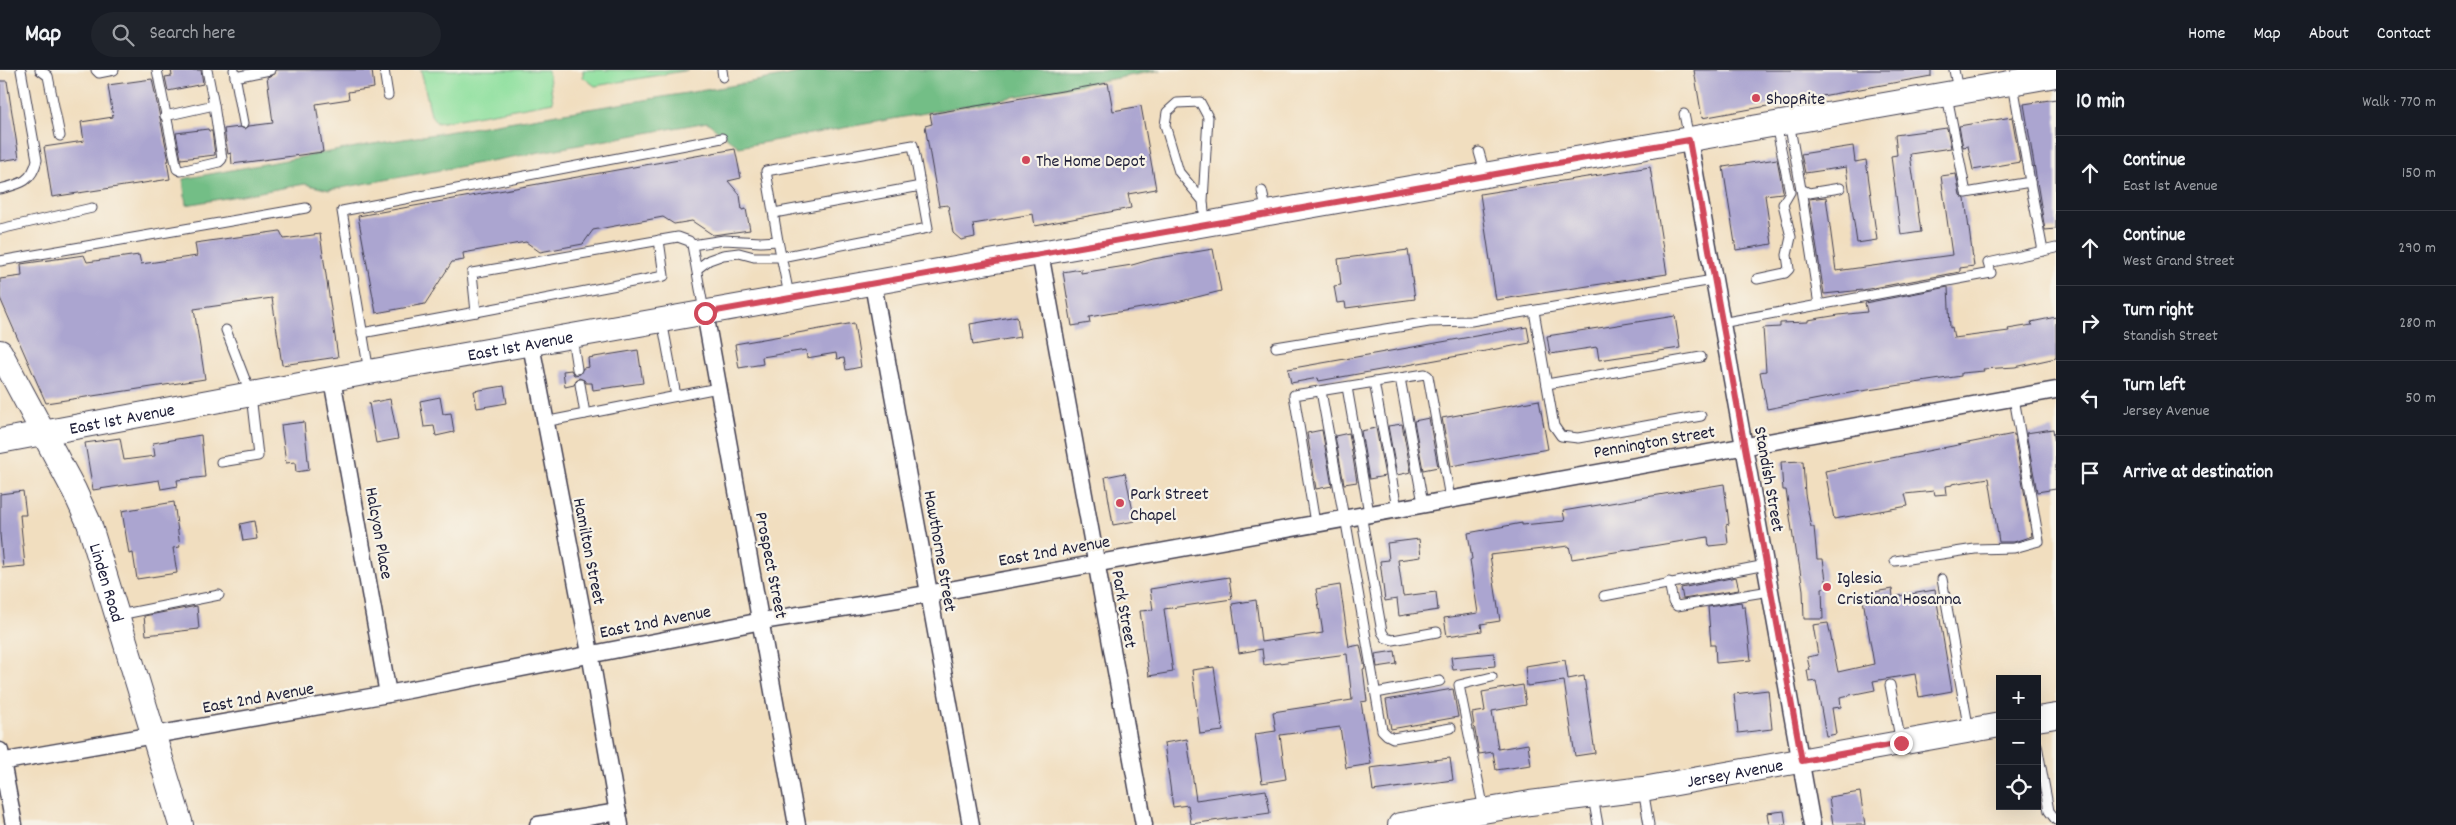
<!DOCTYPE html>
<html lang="en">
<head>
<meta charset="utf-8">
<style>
  :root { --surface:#171b24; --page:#20242c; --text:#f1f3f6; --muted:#9ea1a6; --line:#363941 }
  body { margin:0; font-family:Dekko,sans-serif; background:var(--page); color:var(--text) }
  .controls { position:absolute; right:15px; bottom:15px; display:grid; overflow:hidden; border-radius:0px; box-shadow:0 5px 20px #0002 }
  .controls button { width:45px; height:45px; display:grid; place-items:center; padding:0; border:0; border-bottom:1px solid var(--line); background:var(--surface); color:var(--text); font:25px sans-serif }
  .stop { position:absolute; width:15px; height:15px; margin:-11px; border:4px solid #d1495b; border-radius:50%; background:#fff }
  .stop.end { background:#d1495b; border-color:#fff; box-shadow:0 1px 5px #0008 }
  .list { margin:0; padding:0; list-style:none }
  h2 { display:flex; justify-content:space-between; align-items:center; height:65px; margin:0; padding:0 20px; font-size:21px }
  h2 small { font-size:16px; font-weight:400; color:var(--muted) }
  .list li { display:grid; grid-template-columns:32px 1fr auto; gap:15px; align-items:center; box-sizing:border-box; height:75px; padding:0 20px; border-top:1px solid var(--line) }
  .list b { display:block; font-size:19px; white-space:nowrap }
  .list p { margin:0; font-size:16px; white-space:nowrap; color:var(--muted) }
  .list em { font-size:16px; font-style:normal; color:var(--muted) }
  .icon { flex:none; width:28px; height:28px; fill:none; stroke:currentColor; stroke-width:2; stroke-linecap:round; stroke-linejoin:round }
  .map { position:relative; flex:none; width:2056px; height:755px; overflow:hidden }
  header { display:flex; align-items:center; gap:30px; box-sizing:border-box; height:70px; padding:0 25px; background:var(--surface); border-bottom:1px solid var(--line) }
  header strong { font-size:24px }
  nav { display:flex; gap:28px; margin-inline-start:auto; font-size:18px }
  .search { width:350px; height:45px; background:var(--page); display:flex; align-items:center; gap:12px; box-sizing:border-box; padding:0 18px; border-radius:28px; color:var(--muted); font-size:19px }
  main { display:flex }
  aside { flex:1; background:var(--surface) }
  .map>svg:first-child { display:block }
  .green { fill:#8fe09f; stroke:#58816d }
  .forest { fill:#73be86; stroke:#4a7060 }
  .building { fill:#aba5d0 }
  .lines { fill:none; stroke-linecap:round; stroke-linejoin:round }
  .lane-casing { stroke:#413e4f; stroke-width:11 }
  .street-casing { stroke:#413e4f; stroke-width:19 }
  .secondary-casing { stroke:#413e4f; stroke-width:26 }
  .lane { stroke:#fff; stroke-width:9 }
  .street { stroke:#fff; stroke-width:16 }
  .secondary { stroke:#fff; stroke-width:24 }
  .route { stroke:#d1495b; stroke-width:6 }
  .poi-dot { fill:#d1495b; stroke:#f7f3e8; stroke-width:2 }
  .labels { text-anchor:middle; stroke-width:4.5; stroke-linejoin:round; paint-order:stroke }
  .poi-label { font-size:18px; fill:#22223b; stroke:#f7f3e8; text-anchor:start }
  .street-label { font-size:18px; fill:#22223b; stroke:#f7f3e8 }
</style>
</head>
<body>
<header>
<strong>Map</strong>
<div class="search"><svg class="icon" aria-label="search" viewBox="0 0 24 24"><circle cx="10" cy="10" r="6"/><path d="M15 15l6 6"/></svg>Search here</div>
<nav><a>Home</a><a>Map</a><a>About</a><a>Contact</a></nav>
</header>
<main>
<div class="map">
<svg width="2056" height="755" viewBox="0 0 2056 755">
  <rect width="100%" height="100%" fill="#f7f3e8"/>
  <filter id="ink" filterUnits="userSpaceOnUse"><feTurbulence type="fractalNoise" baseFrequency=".02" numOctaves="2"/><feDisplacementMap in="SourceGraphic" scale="10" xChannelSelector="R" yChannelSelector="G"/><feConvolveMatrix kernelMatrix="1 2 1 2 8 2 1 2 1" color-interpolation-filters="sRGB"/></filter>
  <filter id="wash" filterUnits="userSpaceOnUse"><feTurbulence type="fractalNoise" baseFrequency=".0096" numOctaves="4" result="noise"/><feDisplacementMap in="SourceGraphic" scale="20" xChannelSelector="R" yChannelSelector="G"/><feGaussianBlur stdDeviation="1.12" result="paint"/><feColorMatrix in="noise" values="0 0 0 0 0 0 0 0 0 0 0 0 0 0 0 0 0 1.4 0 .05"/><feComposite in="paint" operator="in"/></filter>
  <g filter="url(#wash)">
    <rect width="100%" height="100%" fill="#f1debf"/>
    <g class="green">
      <polygon points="421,0 548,0 553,32 437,53 431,45"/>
      <polygon points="583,0 689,0 595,16 583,7"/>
    </g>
    <polygon class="forest" points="815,0 1161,0 739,77 707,52 329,120 305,114 186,135 183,109 367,75 730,16"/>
    <g id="blocks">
      <g class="building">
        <polygon points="171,0 201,0 203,14 168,21 165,7 172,6"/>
        <polygon points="276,0 372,0 374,18 348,22 349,29 316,34 323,82 232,94 231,83 228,84 224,59 240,57 245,59 249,56 273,53 267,7 275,4"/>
        <polygon points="1694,0 1931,0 1931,6 1702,48"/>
        <polygon points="152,9 169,91 167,91 170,109 52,127 44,77 84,71 81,52 113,47 108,15"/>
        <polygon points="0,11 7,11 19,88 0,91"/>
        <polygon points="1108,13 1113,41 1141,36 1156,119 1128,124 1131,138 1035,156 1033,144 973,154 975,167 961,170 953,163 948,135 939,136 925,56 932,54 930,44"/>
        <polygon points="2056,29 2056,159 2045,160 2024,34"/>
        <polygon points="2012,47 2020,92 1973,100 1968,76 1963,77 1959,56"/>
        <polygon points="1947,58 1951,78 1910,84 1921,162 1901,165 1891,86 1897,85 1895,65"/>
        <polygon points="208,59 209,61 212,61 215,85 181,89 176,63"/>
        <polygon points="1853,76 1855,92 1866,90 1877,170 1857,173 1846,97 1805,103 1801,84"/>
        <polygon points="735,79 741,108 728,111 740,125 742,140 746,139 750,160 713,165 692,151 674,154 663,147 593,160 583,174 540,182 526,172 463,183 464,190 452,192 425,234 376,243 358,146"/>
        <polygon points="1777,89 1783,121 1782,123 1765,125 1772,174 1736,180 1723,97"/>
        <polygon points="1650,97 1667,204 1496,230 1480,124"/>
        <polygon points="1956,104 1960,125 1965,129 1974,196 1960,198 1960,202 1863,220 1824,224 1809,129 1826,127 1836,201 1952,185 1941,106"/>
        <polygon points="280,161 284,169 320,164 338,287 282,295 272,228 194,239 205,309 46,333 0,228 0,209 22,206 21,194 84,185 87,192 139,185 141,194 197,186 195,173"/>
        <polygon points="1213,179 1221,221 1177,232 1089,247 1090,253 1072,256 1063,202 1081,199 1081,203 1132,195 1153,189"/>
        <polygon points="1408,180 1415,229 1346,238 1345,232 1337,233 1334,216 1341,215 1338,189"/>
        <polygon points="1948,217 1950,258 1952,257 1954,268 2009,261 2008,259 2032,255 2031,252 2056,247 2056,288 2015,297 1983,299 1984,301 1961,303 1961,306 1855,322 1767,339 1760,302 1766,301 1763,258 1780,257 1780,253 1808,252 1808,250 1839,245 1867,242 1865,233"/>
        <polygon points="1017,246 1020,267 973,275 970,254"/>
        <polygon points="1675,246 1680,278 1599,290 1597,277 1550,284 1547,266"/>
        <polygon points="854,253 861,297 846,300 844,288 837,289 836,283 807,288 806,280 762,287 763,294 739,298 735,274"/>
        <polygon points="1527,257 1530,273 1319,311 1318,308 1291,313 1288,299"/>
        <polygon points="638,280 643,313 593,320 592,313 586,313 584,310 579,308 576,310 574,315 565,317 563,301 571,300 574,305 580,304 583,298 589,297 588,288"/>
        <polygon points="504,316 507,333 477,338 474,321"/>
        <polygon points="440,327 443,344 451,343 454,362 436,366 434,356 424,357 420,331"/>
        <polygon points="390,329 398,369 376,373 369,333"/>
        <polygon points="1539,330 1548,379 1451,396 1442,348"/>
        <polygon points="1429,348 1438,397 1423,400 1414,351"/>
        <polygon points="304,352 309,400 296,402 295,392 286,393 281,355"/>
        <polygon points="1402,354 1411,402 1397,405 1388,356"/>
        <polygon points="1376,358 1385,406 1369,409 1361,361"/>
        <polygon points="2053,359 2056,383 2056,419 2037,422 2026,363"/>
        <polygon points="1322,360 1332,416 1316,419 1307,363"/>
        <polygon points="1349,363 1357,412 1344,414 1335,366"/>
        <polygon points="2014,364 2032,466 2014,472 1999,472 1989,408 1952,414 1952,415 1946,416 1947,424 1935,425 1934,421 1905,424 1908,436 1834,449 1825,401"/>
        <polygon points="201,365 205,407 177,410 178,416 161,419 159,410 93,420 85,373 120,368 124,390 155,386 153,373"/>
        <polygon points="1803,391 1805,424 1811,457 1814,457 1817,489 1823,489 1827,517 1822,518 1823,549 1804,549 1803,520 1798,487 1796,487 1786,420 1783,420 1781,392"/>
        <polygon points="1125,403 1135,451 1113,455 1105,407"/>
        <polygon points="1724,414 1729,454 1726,455 1728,474 1709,476 1708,467 1572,489 1569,476 1490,485 1500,551 1481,554 1482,561 1447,566 1444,548 1478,543 1470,490 1472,489 1468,463 1522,453 1522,455 1565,451 1563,441"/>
        <polygon points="23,421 26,445 20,445 25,496 3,498 0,464 0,424"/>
        <polygon points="174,432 180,477 173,478 177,503 137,509 133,483 129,484 122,441"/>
        <polygon points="254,451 257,469 243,471 240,454"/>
        <polygon points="1419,469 1421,487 1398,490 1403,526 1436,522 1438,540 1399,546 1397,529 1385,531 1380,491 1389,490 1387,473"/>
        <polygon points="1229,507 1232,529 1164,539 1173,602 1149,606 1140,541 1153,540 1150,519"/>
        <polygon points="1736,507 1739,520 1683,529 1681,518"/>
        <polygon points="1340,515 1349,577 1360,575 1365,598 1363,599 1367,631 1361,632 1371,694 1346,698 1340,657 1280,665 1286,709 1262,713 1255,664 1276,661 1273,642 1352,630 1347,584 1264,595 1262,579 1239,583 1232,534 1256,530 1261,572 1323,563 1316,519"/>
        <polygon points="1892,519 1893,527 1935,520 1952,621 1919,627 1915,604 1873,611 1875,620 1840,627 1841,637 1832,638 1836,664 1826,666 1816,611 1809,612 1807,600 1810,600 1807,587 1818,585 1813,555 1828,553 1838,602 1874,594 1862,524"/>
        <polygon points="1741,532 1742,537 1745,537 1751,590 1716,593 1715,575 1711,575 1708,537"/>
        <polygon points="197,536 199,559 146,565 144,546"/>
        <polygon points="1395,581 1397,594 1377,597 1375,584"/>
        <polygon points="1494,583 1495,596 1453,600 1451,587"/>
        <polygon points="1565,590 1568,609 1584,606 1595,683 1575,686 1564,611 1527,616 1525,596"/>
        <polygon points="1214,597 1223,661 1200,664 1192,600"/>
        <polygon points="1523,615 1526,635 1492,641 1498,679 1528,674 1531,695 1496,700 1493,682 1479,684 1472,643 1485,641 1482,622"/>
        <polygon points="1453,619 1458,647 1391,659 1386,630"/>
        <polygon points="1768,620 1772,659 1738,663 1734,624"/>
        <polygon points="1187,669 1196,730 1266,720 1270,743 1191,754 1188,735 1173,737 1164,673"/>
        <polygon points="1450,688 1453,710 1373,721 1370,698"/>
        <polygon points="1860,722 1865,755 1833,755 1829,727"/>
        <polygon points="1784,741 1786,755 1769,755 1767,743"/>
      </g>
    </g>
  </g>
  <g filter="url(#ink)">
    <use href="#blocks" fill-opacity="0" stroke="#413e4f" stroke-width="1"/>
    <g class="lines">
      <g class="lane-casing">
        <g id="lane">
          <polyline points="40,0 48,6 60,66"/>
          <polyline points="96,0 99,3 114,0"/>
          <polyline points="157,0 177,99 181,101 219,92 222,89 214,35"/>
          <polyline points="234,0 244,53"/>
          <polyline points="384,0 388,25"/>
          <polyline points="722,0 723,7"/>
          <polyline points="1954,0 1958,20"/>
          <polyline points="235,7 270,0"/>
          <polyline points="1947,26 1966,123 2030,112 2013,14"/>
          <polyline points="1684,44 1689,68"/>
          <polyline points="165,46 214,35 207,0"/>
          <polyline points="1789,52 1801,119 1809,123 1840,118"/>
          <polyline points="1479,82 1485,103"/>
          <polyline points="2030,112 2043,181 2056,178"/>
          <path d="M0 119C20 114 32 112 37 90L21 0"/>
          <polyline points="1801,119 1819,235"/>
          <polyline points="1262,121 1267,143"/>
          <polyline points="1203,131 1179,102 1165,55 1167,42 1177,33 1200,32 1208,47 1203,131 1205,152"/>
          <polyline points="774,143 921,116"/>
          <polyline points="0,159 92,138"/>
          <polyline points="778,171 789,225"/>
          <polyline points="692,175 724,170 761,172 778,171 766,101 913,75 928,158 781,187 754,187 739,183 723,185 709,190 697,199"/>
          <polyline points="0,191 306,138"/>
          <polyline points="1757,209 1785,203 1789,199 1787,185 1791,167 1783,134 1790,122 1776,55"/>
          <polyline points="1534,241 1554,356 1561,366 1578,368 1701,346"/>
          <polyline points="476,242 664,206 659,170"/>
          <polyline points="662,250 676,326"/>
          <polyline points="1721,253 1991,203 1988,193 2043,181"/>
          <polyline points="362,263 476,242 472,203 678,167 689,171 692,175 704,241"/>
          <polyline points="572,267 577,299"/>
          <polyline points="1276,277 1429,252 1471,251 1713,210"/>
          <polyline points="369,302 342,141 722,68"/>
          <polyline points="1400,308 1423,433"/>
          <polyline points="1374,312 1397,438"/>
          <polyline points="580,314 585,344"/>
          <polyline points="1547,314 1701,287"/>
          <polyline points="1347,317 1369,443"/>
          <polyline points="1321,321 1344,448"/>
          <polyline points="544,352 718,318"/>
          <polyline points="221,392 258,386 251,325 226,260"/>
          <polyline points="1361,444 1382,562 1386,568 1393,570 1437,562"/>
          <polyline points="1345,447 1382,660 1387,665 1393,668 1451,658"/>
          <polyline points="1315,453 1294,325 1425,304 1428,306 1450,428"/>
          <polyline points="1895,491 1975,479 2014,478 2039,471 2014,328"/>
          <polyline points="1942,509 1969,661"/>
          <polyline points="1669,512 1673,532 1677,536 1770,521"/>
          <polyline points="1604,526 1766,495"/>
          <polyline points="119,545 219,525"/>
          <polyline points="1890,615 1901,673"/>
          <polyline points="1376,623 1440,611"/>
          <polyline points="2037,675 2049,741 2056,750"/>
          <polyline points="1643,719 1649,755"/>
          <polyline points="1593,727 1598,755"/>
          <polyline points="1484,740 1459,615 1492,607"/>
        </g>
      </g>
      <g class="street-casing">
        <g id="street">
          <polyline points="1689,70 1812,755"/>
          <polyline points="1040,183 1144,755"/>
          <polyline points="873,214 971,755"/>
          <polyline points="705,243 797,755"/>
          <polyline points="531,275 590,583 620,755"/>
          <polyline points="332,309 388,624"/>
          <polyline points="0,681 14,755"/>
          <polyline points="0,692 388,624 762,551 928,524 2056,320"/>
          <polyline points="538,755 618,742"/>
        </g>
      </g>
      <g class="secondary-casing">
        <g id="secondary">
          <path id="s1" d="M0 282 74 420 89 453 181 755"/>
          <path id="s2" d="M0 371 369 302 1040 183 2056 5"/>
          <polyline points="2037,649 2056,646"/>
          <path id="s3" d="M1400 755 1530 733 1643 719 2000 655"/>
        </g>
      </g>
      <use href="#lane" class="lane"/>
      <use href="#street" class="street"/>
      <use href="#secondary" class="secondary"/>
    </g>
  </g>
  <g class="lines" filter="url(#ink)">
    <polyline class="route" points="705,243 1689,70 1802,691 1901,673"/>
  </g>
  <g class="poi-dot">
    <circle cx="1756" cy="28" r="5"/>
    <circle cx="1026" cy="90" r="5"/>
    <circle cx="1120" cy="433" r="5"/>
    <circle cx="1827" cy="517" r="5"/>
  </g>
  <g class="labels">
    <g class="poi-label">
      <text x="1766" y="34">ShopRite</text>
      <text x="1036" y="96">The Home Depot</text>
      <text x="1130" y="429">Park Street<tspan x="1130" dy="21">Chapel</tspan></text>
      <text x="1837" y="513">Iglesia<tspan x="1837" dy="21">Cristiana Hosanna</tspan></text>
    </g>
    <g class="street-label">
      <text dy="6" stroke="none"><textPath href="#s2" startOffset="529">East 1st Avenue</textPath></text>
      <text dy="6" stroke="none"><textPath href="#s2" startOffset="124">East 1st Avenue</textPath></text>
      <text transform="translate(1654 371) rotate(-10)" y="6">Pennington Street</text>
      <text transform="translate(1770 409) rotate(80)" y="6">Standish Street</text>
      <text transform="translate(380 463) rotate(80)" y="6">Halcyon Place</text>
      <text transform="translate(1054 480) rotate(-10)" y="6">East 2nd Avenue</text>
      <text transform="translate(590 481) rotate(79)" y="6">Hamilton Street</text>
      <text transform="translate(941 481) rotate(80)" y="6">Hawthorne Street</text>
      <text transform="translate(772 495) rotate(79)" y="6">Prospect Street</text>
      <text dy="6" stroke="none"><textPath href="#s1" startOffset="255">Linden Road</textPath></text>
      <text transform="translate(1125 539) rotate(80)" y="6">Park Street</text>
      <text transform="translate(655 551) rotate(-11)" y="6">East 2nd Avenue</text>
      <text transform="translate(258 627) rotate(-10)" y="6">East 2nd Avenue</text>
      <text dy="6" stroke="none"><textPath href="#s3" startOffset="339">Jersey Avenue</textPath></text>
    </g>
  </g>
</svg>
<div class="controls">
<button>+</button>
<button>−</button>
<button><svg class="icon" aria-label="locate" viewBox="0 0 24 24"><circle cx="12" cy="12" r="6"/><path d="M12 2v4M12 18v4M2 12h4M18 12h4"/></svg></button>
</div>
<div class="stop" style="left:705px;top:243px"></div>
<div class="stop end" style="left:1901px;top:673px"></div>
</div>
<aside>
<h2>10 min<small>Walk · 770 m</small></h2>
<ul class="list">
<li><svg class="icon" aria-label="ahead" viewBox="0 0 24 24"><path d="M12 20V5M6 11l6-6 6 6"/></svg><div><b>Continue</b><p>East 1st Avenue</p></div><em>150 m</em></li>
<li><svg class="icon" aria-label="ahead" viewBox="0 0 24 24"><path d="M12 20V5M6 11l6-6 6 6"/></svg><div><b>Continue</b><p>West Grand Street</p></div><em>290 m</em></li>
<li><svg class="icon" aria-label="right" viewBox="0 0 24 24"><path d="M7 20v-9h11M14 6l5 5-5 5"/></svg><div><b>Turn right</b><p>Standish Street</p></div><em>280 m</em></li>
<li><svg class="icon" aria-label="left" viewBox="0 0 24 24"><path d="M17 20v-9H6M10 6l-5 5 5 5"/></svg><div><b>Turn left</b><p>Jersey Avenue</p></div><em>50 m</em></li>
<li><svg class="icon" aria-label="arrive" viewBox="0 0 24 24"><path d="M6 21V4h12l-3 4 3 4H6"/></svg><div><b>Arrive at destination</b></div></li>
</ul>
</aside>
</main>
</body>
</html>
